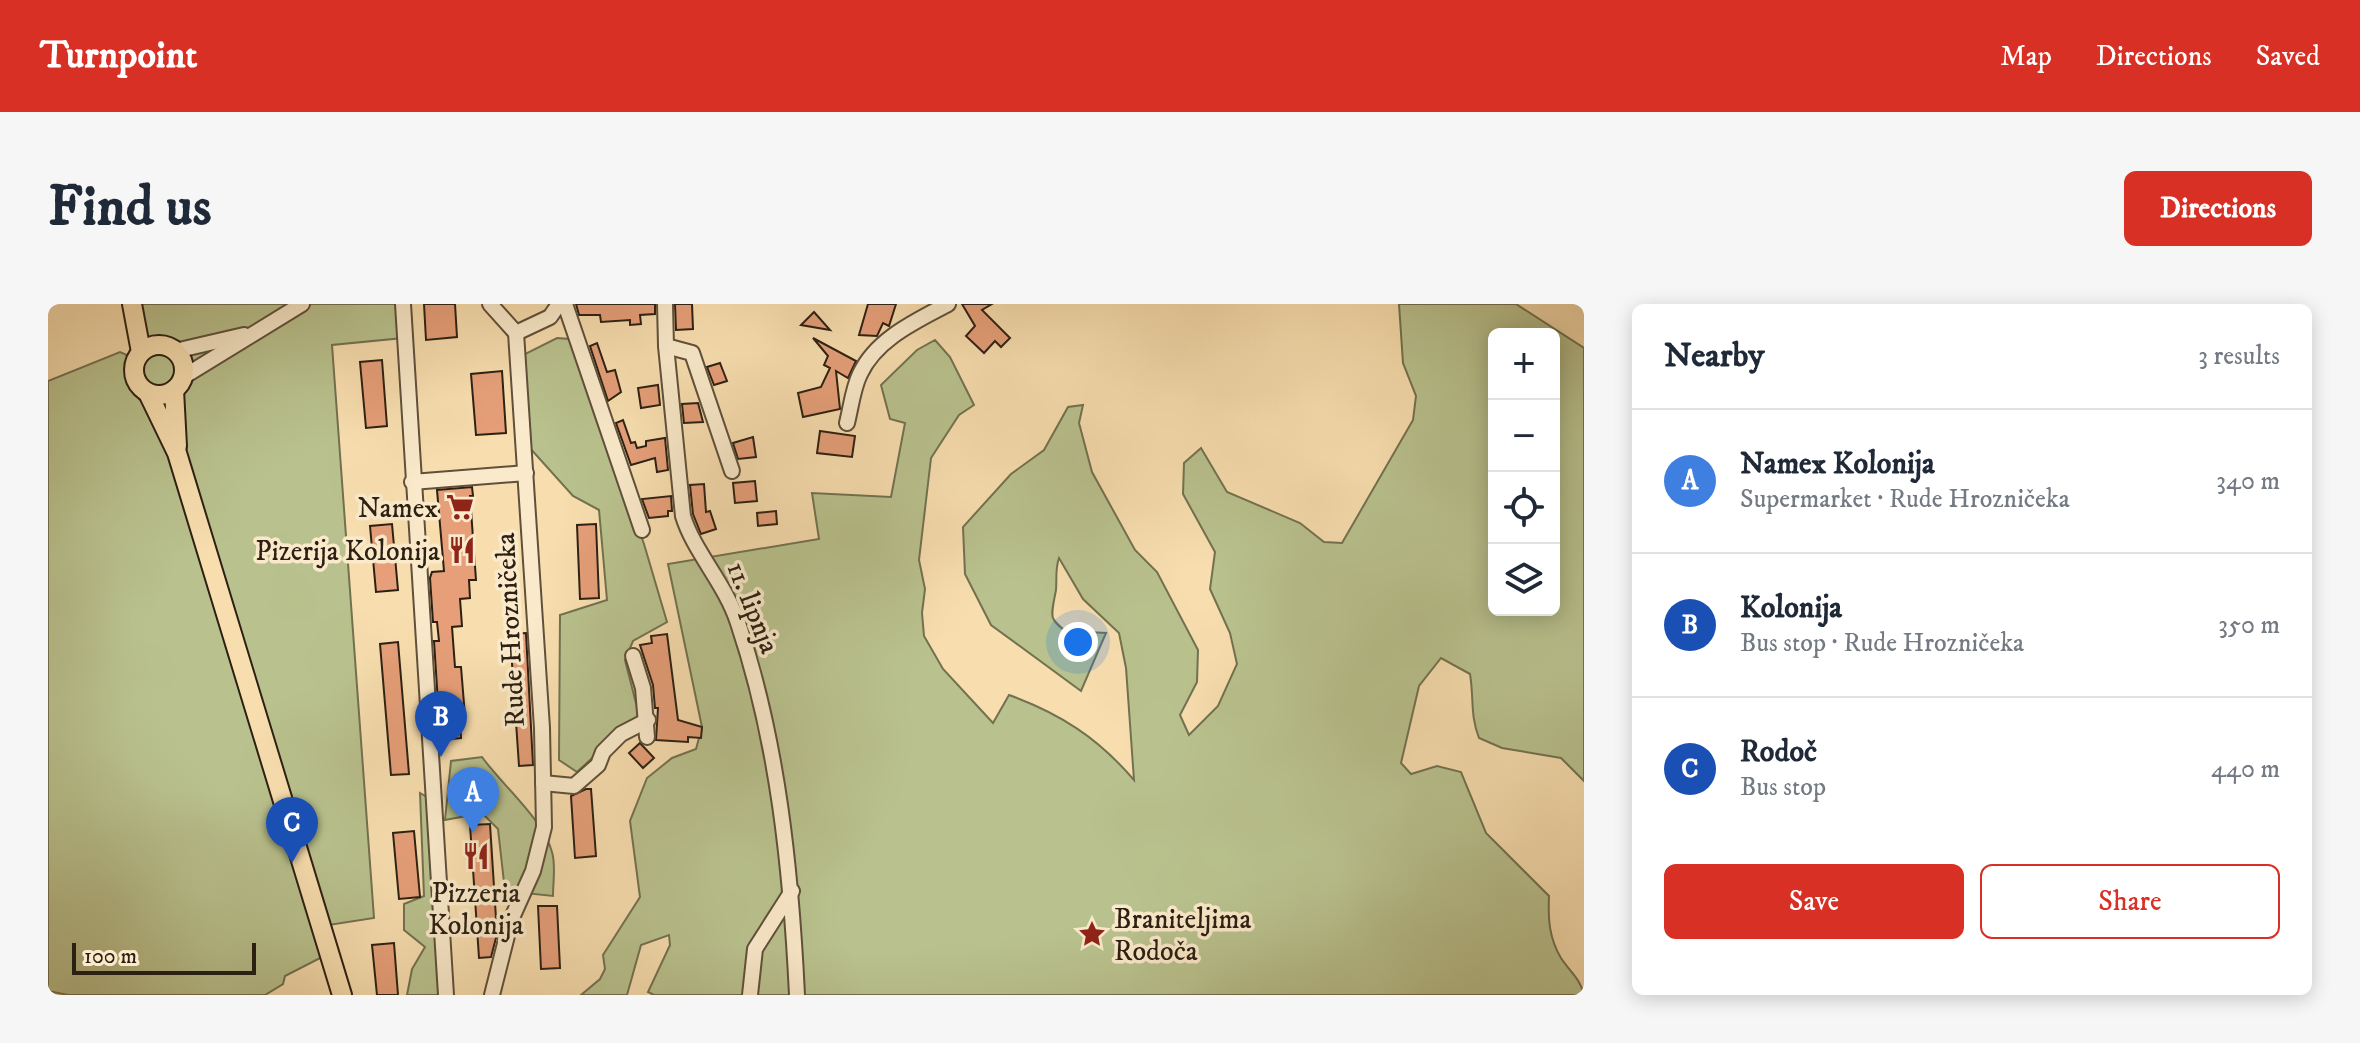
<!DOCTYPE html>
<html lang="en">
<head>
<meta charset="utf-8">
<style>
  :root { --surface:#fff; --page:#f6f6f7; --text:#1f2937; --muted:#747a83; --line:#e0e1e3; --accent:#d93025 }
  body { margin:0; font-family:"IM FELL DW Pica",serif; background:var(--page); color:var(--text) }
  .controls { position:absolute; right:24px; top:24px; display:grid; overflow:hidden; border-radius:12px; box-shadow:0 4px 20px #0003 }
  .controls button { width:72px; height:72px; display:grid; place-items:center; padding:0; border:0; border-bottom:2px solid var(--line); background:var(--surface); color:var(--text); font:40px sans-serif }
  .scale { position:absolute; left:24px; bottom:20px; width:184px; box-sizing:border-box; padding-left:8px; border:4px solid #2c2013; border-top:0; font-size:22px; line-height:28px; white-space:nowrap; color:#2c2013; -webkit-text-stroke:6px #faeacb; paint-order:stroke }
  .you { position:absolute; left:1030px; top:338px; width:28px; height:28px; margin:-20px; border:6px solid #fff; border-radius:50%; background:#1a73e8; box-shadow:0 0 0 12px #1a73e833 }
  .badge { display:grid; place-items:center; width:52px; height:52px; border-radius:50%; background:var(--accent); color:#fff; font-size:26px; font-weight:700 }
  .pin { position:absolute; translate:-50% -66px; filter:drop-shadow(0 2px 4px #0008) }
  .pin::after { content:''; position:absolute; top:42px; width:28px; height:24px; background:inherit; clip-path:polygon(0 0,100% 0,50% 100%) }
  .list { margin:0; padding:0; list-style:none }
  h2 { display:flex; justify-content:space-between; align-items:center; height:104px; margin:0; padding:0 32px; font-size:34px }
  h2 small { font-size:26px; font-weight:400; color:var(--muted) }
  .list li { display:grid; grid-template-columns:52px 1fr auto; gap:24px; align-items:center; box-sizing:border-box; height:144px; padding:0 32px; border-top:2px solid var(--line) }
  .list b { display:block; font-size:30px; white-space:nowrap }
  .list p { margin:0; font-size:26px; white-space:nowrap; color:var(--muted) }
  .list em { font-size:26px; font-style:normal; color:var(--muted) }
  .actions { display:flex; gap:16px; padding:24px 32px }
  .actions a { flex:1; padding:18px 0; border:2px solid var(--accent); border-radius:12px; text-align:center; font-size:28px; color:var(--accent) }
  .actions .main { background:var(--accent); color:#fff }
  .icon { flex:none; width:44px; height:44px; fill:none; stroke:currentColor; stroke-width:2; stroke-linecap:round; stroke-linejoin:round }
  .map { position:relative; flex:none; width:1536px; height:691px; overflow:hidden; border-radius:12px }
  header { display:flex; align-items:center; gap:48px; box-sizing:border-box; height:112px; padding:0 40px; background:var(--accent); color:#fff }
  header strong { font-size:38px }
  nav { display:flex; gap:44px; margin-inline-start:auto; font-size:28px }
  .intro { display:flex; align-items:center; justify-content:space-between; box-sizing:border-box; height:192px; padding:0 48px }
  h1 { margin:0; font-size:56px }
  .button { padding:20px 36px; border-radius:12px; background:var(--accent); color:#fff; font-size:28px; font-weight:700 }
  main { display:flex; gap:48px; padding:0 48px }
  aside { flex:1; background:var(--surface); border-radius:12px; box-shadow:0 4px 20px #0003 }
  .map>svg:first-child { display:block }
  .green { fill:#b9c28e; stroke:#727150; stroke-width:2; fill-rule:evenodd }
  .building { fill:#e69f79; stroke:#2c2013; stroke-width:2 }
  .lines { fill:none; stroke-linecap:round; stroke-linejoin:round }
  .minor-casing { stroke:#5f503a; stroke-width:18 }
  .major-casing { stroke:#2c2013; stroke-width:22 }
  .minor { stroke:#faeacb; stroke-width:14 }
  .major { stroke:#f8deaf; stroke-width:18 }
  .labels { text-anchor:middle; stroke-width:7; stroke-linejoin:round; paint-order:stroke }
  .poi-label { font-size:28px; fill:#2c2013; stroke:#faeacb; text-anchor:end }
  .street-label { font-size:28px; fill:#2c2013; stroke:#faeacb }
</style>
</head>
<body>
<header>
<strong>Turnpoint</strong>
<nav><a>Map</a><a>Directions</a><a>Saved</a></nav>
</header>
<div class="intro"><h1>Find us</h1><a class="button">Directions</a></div>
<main>
<div class="map">
<svg width="1536" height="691" viewBox="0 0 1536 691">
  <rect width="100%" height="100%" fill="#f8deaf"/>
  <filter id="stains"><feTurbulence type="fractalNoise" baseFrequency=".0025" numOctaves="4"/><feColorMatrix values="0 0 0 0 .2 0 0 0 0 .09 0 0 0 0 .02 0 0 0 .5 -.17"/></filter>
  <radialGradient id="worn" r=".72"><stop offset=".6" stop-color="#630" stop-opacity="0"/><stop offset="1" stop-color="#630" stop-opacity=".3"/></radialGradient>
  <g class="green">
    <polygon points="84,0 355,0 355,34 284,41 326,614 274,622 282,649 237,672 235,680 217,691 20,691 0,687 0,77 72,48 88,55 93,47"/>
    <path d="M1351 0H1468L1536 44V477L1513 454 1454 444 1431 434C1422 411 1426 394 1422 370L1393 354 1371 382 1353 459 1363 470 1389 462 1413 468 1438 529 1501 592C1500 615 1501 634 1513 654 1522 668 1532 674 1536 691H606L600 688 622 641 621 631 593 641 579 691H533L552 675 557 665 555 651 592 593 582 517 599 474 624 454 648 445 654 423 620 260 771 235 764 189 843 193 857 119 842 115 833 81 869 46 887 36 902 53 926 101 911 111 883 154 871 256 877 285 874 309 876 332 895 365 945 419 961 391C1013 410 1050 434 1086 476L1078 364 1071 329 1035 295 1011 254C1007 265 1009 275 1008 286 1002 318 1000 313 1026 334L1039 328 1058 329 1033 387 943 321 917 270 915 223 963 170 996 146 1020 103 1035 101 1031 119 1044 168 1087 246 1109 268 1150 346 1149 378 1132 411 1141 431 1170 402 1189 360 1182 329 1162 285 1167 248 1135 190 1136 159 1153 144 1179 188 1252 219 1276 238 1294 239 1365 116 1368 92 1355 59ZM1446 30H1506V306H1446Z"/>
    <polygon points="509,34 522,35 596,240 619,318 585,337 577,356 591,411 529,468 511,456 512,311 559,296 551,206 525,192 481,143 477,50"/>
    <path d="M434 453C454 481 495 515 504 548 508 561 505 578 505 592L457 587 450 525 434 509 397 516 403 457Z"/>
    <polygon points="372,489 379,493 394,691 359,691 364,665 377,643 356,626 356,600 376,592"/>
  </g>
  <g class="building">
    <polygon points="376,0 407,0 409,33 378,36"/>
    <polygon points="528,0 607,0 607,10 592,11 593,20 582,21 582,16 553,18 552,11 531,11"/>
    <polygon points="627,0 644,0 645,25 628,26"/>
    <polygon points="820,0 848,0 841,22 835,19 829,32 811,31"/>
    <polygon points="914,0 944,0 934,6 962,34 953,43 947,37 936,49 918,32 927,22"/>
    <polygon points="766,8 782,26 753,21"/>
    <polygon points="765,34 808,57 800,74 788,67 792,105 755,113 750,89 773,83 782,64 776,61 780,52"/>
    <polygon points="549,39 559,68 567,66 573,88 560,97 542,42"/>
    <polygon points="334,56 339,122 318,124 312,58"/>
    <polygon points="672,59 679,77 666,81 659,63"/>
    <polygon points="454,67 458,129 428,131 423,70"/>
    <polygon points="610,81 612,101 593,104 590,84"/>
    <polygon points="650,99 655,118 636,119 634,100"/>
    <polygon points="575,116 583,139 587,138 589,144 598,142 598,137 617,134 620,166 609,168 607,154 583,161 568,119"/>
    <polygon points="772,127 807,132 804,153 769,149"/>
    <polygon points="705,133 708,153 690,155 685,139"/>
    <polygon points="707,177 709,197 687,199 685,179"/>
    <polygon points="656,180 658,208 662,207 668,225 653,230 645,210 642,181"/>
    <polygon points="424,183 425,192 422,192 428,276 421,276 422,294 412,295 414,322 404,323 407,363 413,363 417,412 412,413 413,434 404,435 402,413 391,414 386,337 391,337 389,318 385,318 382,274 384,268 396,267 389,186"/>
    <polygon points="623,192 624,207 620,207 620,212 601,214 594,195"/>
    <polygon points="728,207 729,220 710,222 709,209"/>
    <polygon points="344,220 350,286 328,288 322,222"/>
    <polygon points="548,220 551,294 532,295 529,221"/>
    <polygon points="478,329 485,461 471,462 462,330"/>
    <polygon points="619,330 630,416 654,423 653,434 640,433 640,438 608,436 610,404 607,404 605,381 592,341 604,339 603,332"/>
    <polygon points="350,338 361,470 343,471 332,340"/>
    <polygon points="592,439 606,454 595,464 581,449"/>
    <polygon points="538,485 543,485 548,552 527,554 523,492"/>
    <polygon points="442,520 449,630 443,653 431,654 422,521"/>
    <polygon points="366,527 372,593 351,595 345,529"/>
    <polygon points="490,602 509,602 512,664 493,665"/>
    <polygon points="346,639 350,691 329,691 324,641"/>
  </g>
  <g class="lines">
    <g class="minor-casing">
      <g id="minor">
        <polyline points="355,0 398,691"/>
        <polyline points="442,0 468,29 494,424 496,523 485,567 463,616 444,691"/>
        <polyline points="517,0 594,226"/>
        <path d="M617 0 618 42 635 212C646 248 677 279 690 319 730 438 743 566 749 691"/>
        <polyline points="468,29 502,13 511,0"/>
        <polyline points="618,42 644,49 684,167"/>
        <polyline points="127,47 196,31"/>
        <polyline points="135,73 254,0"/>
        <path d="M799 119C803 103 805 84 812 70 828 35 868 17 900 0"/>
        <polyline points="364,178 478,169"/>
        <polyline points="585,352 595,384 599,433"/>
        <polyline points="495,479 526,482 550,461 555,448 573,430 600,416"/>
        <polyline points="702,691 707,645 744,587"/>
      </g>
    </g>
    <g class="major-casing">
      <g id="major">
        <polyline points="84,0 93,48"/>
        <circle cx="111" cy="66" r="25"/>
        <polyline points="126,86 129,142"/>
        <polyline points="100,89 129,149 294,691"/>
      </g>
    </g>
    <use href="#minor" class="minor"/>
    <use href="#major" class="major"/>
  </g>
  <defs>
    <g id="supermarket-bare" transform="scale(2.16)"><path d="M-6-5.5h2.5l.6 2H6L4.5 2H-2.5L-4.4-4H-6ZM-1.5 3.2a1.3 1.3 0 1 0 .1 0ZM3 3.2a1.3 1.3 0 1 0 .1 0Z" fill="#8f2418" stroke="#faeacb" stroke-width="2.5" paint-order="stroke"/></g>
    <g id="restaurant-bare" transform="scale(2.16)"><path d="M-5-6h1v4h1v-4h1v4h1v-4h1v5L-1.5 .5V6h-2V.5L-5-1ZM5-6V6H3V1.5H1.5Q1.5-4 5-6Z" fill="#8f2418" stroke="#faeacb" stroke-width="2.5" paint-order="stroke"/></g>
    <g id="sight-bare" transform="scale(2.16)"><path d="M0-6L1.8-2.2L6-1.7L2.9 1.2L3.7 5.4L0 3.3L-3.7 5.4L-2.9 1.2L-6-1.7L-1.8-2.2Z" fill="#8f2418" stroke="#faeacb" stroke-width="2.5" paint-order="stroke"/></g>
  </defs>
  <g fill-rule="evenodd">
    <use href="#supermarket-bare" x="412" y="203"/>
    <use href="#restaurant-bare" x="414" y="246"/>
    <use href="#restaurant-bare" x="428" y="552"/>
    <use href="#sight-bare" x="1044" y="630"/>
  </g>
  <g class="labels">
    <g class="poi-label">
      <text x="390" y="213">Namex</text>
      <text x="392" y="256">Pizerija Kolonija</text>
      <text x="428" y="598" text-anchor="middle">Pizzeria<tspan x="428" dy="32">Kolonija</tspan></text>
      <text x="1066" y="624" text-anchor="start">Braniteljima<tspan x="1066" dy="32">Rodoča</tspan></text>
    </g>
    <g class="street-label">
      <text transform="translate(706 303) rotate(68)" y="10">11. lipnja</text>
      <text transform="translate(461 326) rotate(-93)" y="10">Rude Hrozničeka</text>
    </g>
  </g>
  <rect width="100%" height="100%" filter="url(#stains)"/>
  <rect width="100%" height="100%" fill="url(#worn)"/>
</svg>
<div class="controls">
<button>+</button>
<button>−</button>
<button><svg class="icon" aria-label="locate" viewBox="0 0 24 24"><circle cx="12" cy="12" r="6"/><path d="M12 2v4M12 18v4M2 12h4M18 12h4"/></svg></button>
<button><svg class="icon" aria-label="layers" viewBox="0 0 24 24"><path d="M12 4l9 5-9 5-9-5zM3 14l9 5 9-5"/></svg></button>
</div>
<div class="scale">100 m</div>
<div class="you"></div>
<div class="pin badge" style="left:425px;top:529px;background:#3f7fe0">A</div>
<div class="pin badge" style="left:393px;top:453px;background:#1a4fb4">B</div>
<div class="pin badge" style="left:244px;top:559px;background:#1a4fb4">C</div>
</div>
<aside>
<h2>Nearby<small>3 results</small></h2>
<ul class="list">
<li><span class="badge" style="background:#3f7fe0">A</span><div><b>Namex Kolonija</b><p>Supermarket · Rude Hrozničeka</p></div><em>340 m</em></li>
<li><span class="badge" style="background:#1a4fb4">B</span><div><b>Kolonija</b><p>Bus stop · Rude Hrozničeka</p></div><em>350 m</em></li>
<li><span class="badge" style="background:#1a4fb4">C</span><div><b>Rodoč</b><p>Bus stop</p></div><em>440 m</em></li>
</ul>
<div class="actions"><a class="main">Save</a><a>Share</a></div>
</aside>
</main>
</body>
</html>
